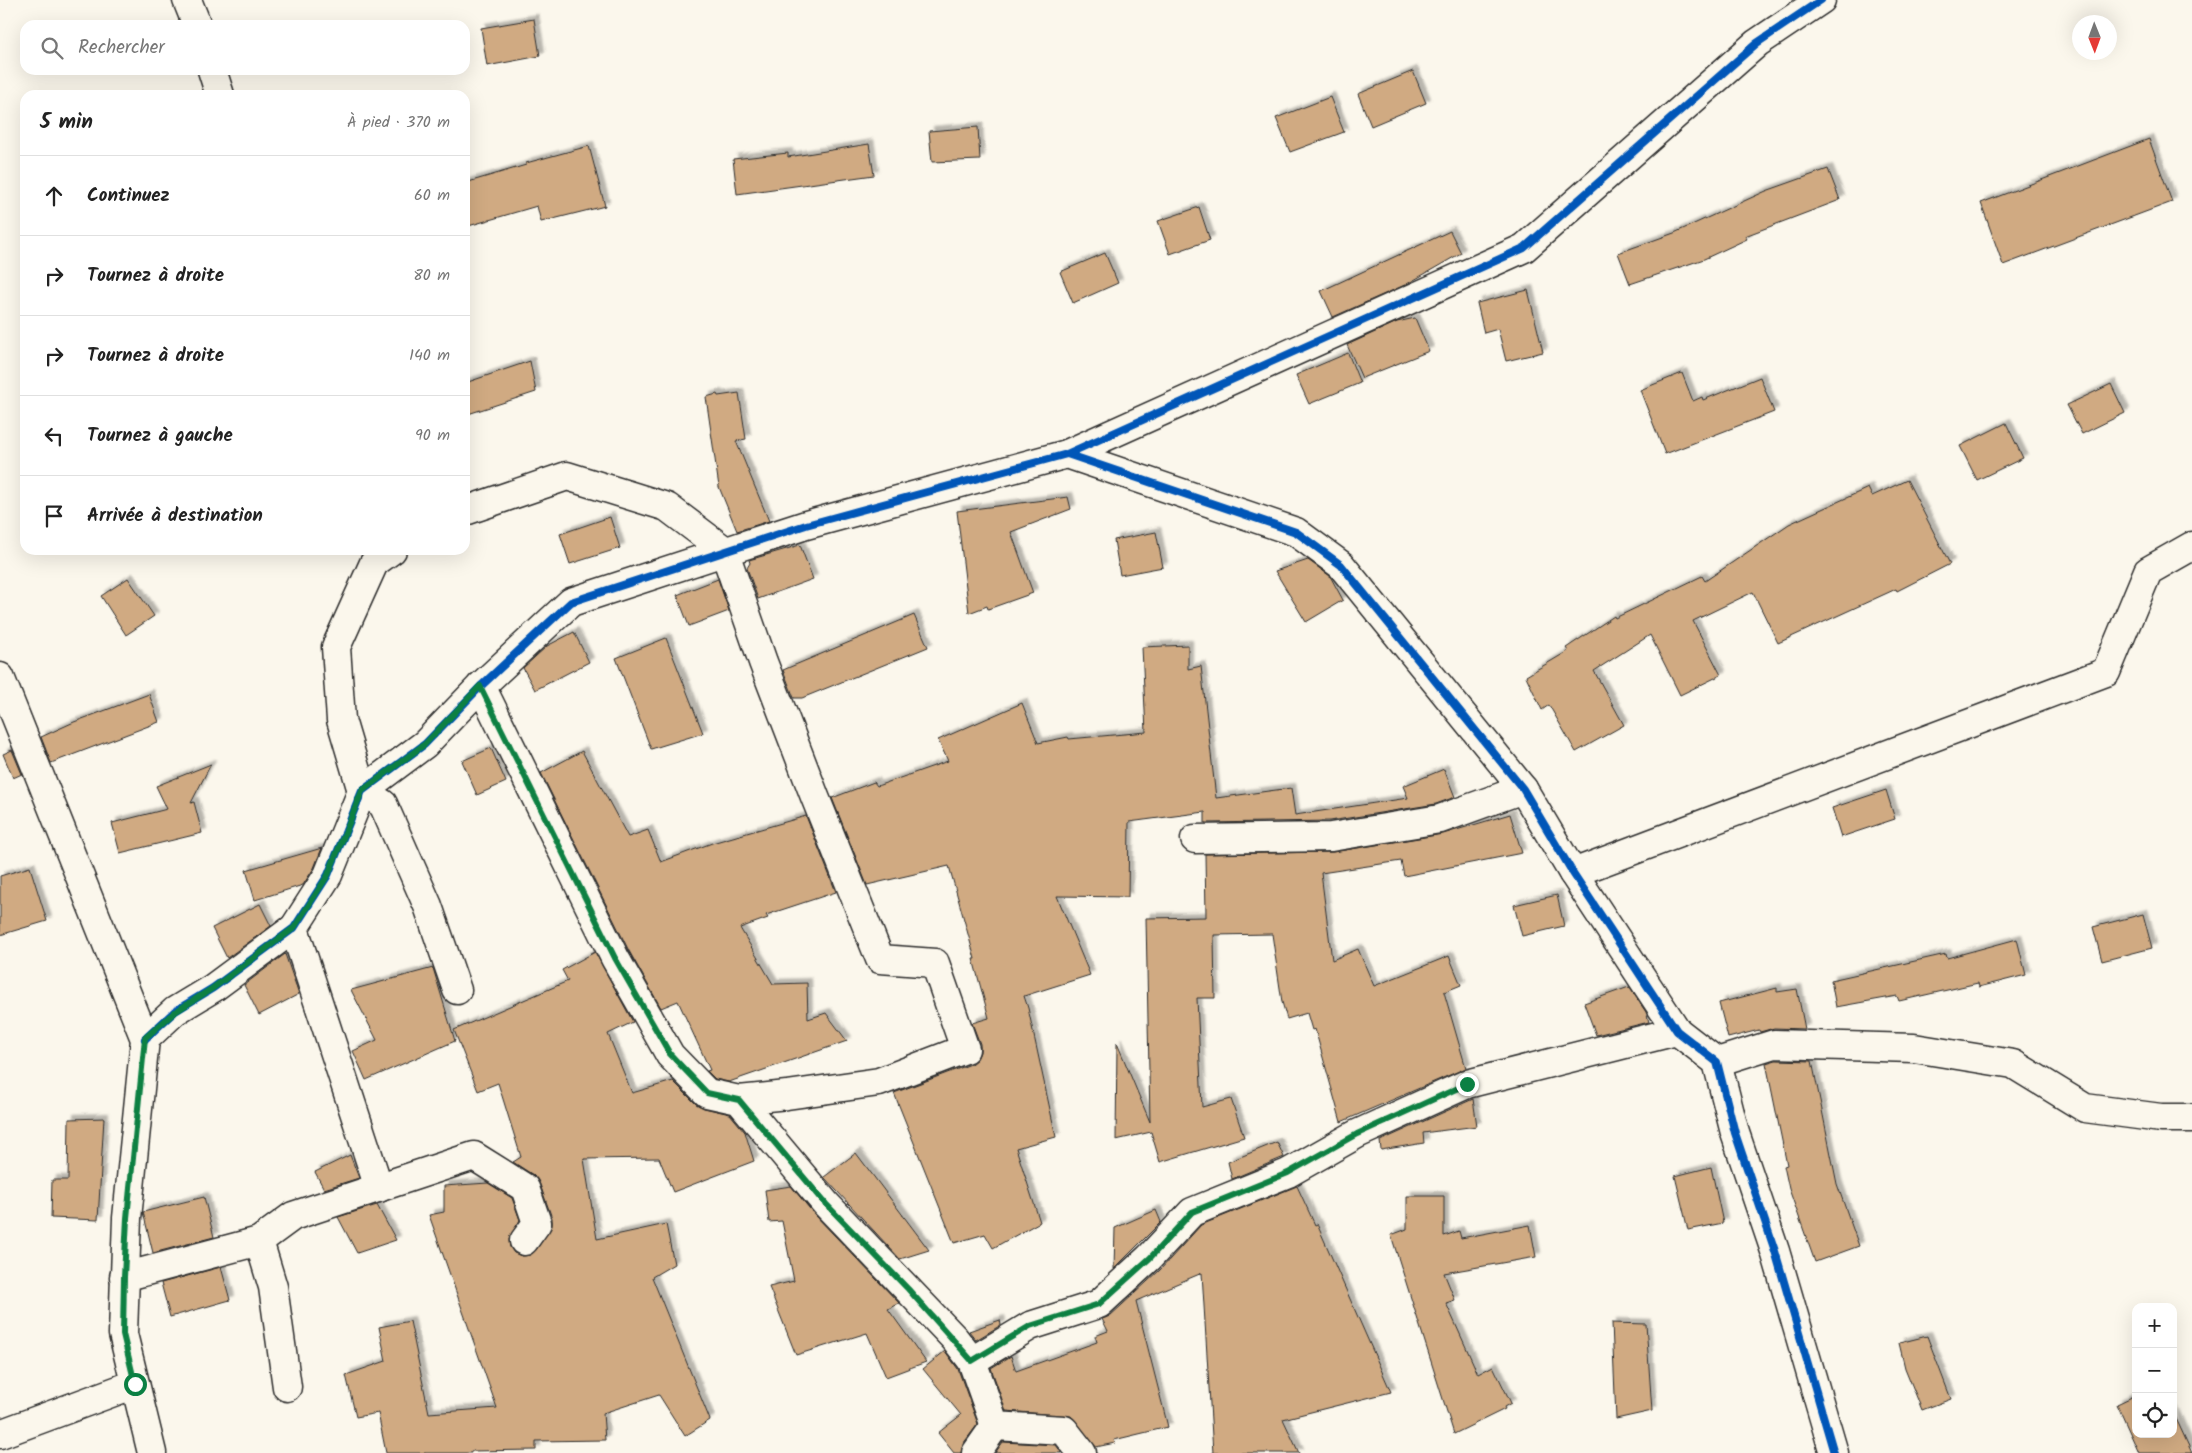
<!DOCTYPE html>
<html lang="fr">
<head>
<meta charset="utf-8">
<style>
  :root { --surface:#fff; --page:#f6f6f6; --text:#222; --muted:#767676; --line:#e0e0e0 }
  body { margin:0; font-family:Kalam,sans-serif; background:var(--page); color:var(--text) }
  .controls { position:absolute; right:15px; bottom:15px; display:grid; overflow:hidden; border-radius:10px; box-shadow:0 5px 20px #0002 }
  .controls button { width:45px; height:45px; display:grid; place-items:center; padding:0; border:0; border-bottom:1px solid var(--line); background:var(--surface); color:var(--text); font:25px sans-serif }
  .compass { position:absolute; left:2072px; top:15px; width:45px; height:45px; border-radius:50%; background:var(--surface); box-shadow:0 5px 20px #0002; rotate:179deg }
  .stop { position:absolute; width:15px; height:15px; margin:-11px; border:4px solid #0b8043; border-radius:50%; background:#fff }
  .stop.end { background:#0b8043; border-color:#fff; box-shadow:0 1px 5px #0008 }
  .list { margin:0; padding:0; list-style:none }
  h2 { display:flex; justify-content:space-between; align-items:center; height:65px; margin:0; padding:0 20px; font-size:21px }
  h2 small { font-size:16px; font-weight:400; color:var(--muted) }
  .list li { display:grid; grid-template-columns:32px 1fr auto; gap:15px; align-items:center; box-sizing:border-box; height:80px; padding:0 20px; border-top:1px solid var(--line) }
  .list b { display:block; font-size:19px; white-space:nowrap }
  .list em { font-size:16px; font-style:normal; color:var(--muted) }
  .icon { flex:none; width:28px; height:28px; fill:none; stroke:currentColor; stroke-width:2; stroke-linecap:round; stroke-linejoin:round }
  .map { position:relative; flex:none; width:2192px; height:1453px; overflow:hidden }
  .search { position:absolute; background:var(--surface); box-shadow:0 5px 20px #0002; left:20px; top:20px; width:450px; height:55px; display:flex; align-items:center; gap:12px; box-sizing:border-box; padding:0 18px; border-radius:15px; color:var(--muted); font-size:19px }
  .panel { position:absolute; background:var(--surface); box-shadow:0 5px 20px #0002; left:20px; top:90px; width:450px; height:465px; border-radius:15px }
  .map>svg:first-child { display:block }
  .building { fill:#d0aa82; stroke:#2b2b2b; filter:url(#shadow) }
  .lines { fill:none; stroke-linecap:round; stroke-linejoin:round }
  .minor-casing { stroke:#2b2b2b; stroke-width:31 }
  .minor { stroke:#fbf7ec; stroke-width:28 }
  .cycleway-casing { stroke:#fbf7ec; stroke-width:11 }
  .cycleway { stroke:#0057b8; stroke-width:8 }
  .route { stroke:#0b8043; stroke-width:6 }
</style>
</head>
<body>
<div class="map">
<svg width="2192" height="1453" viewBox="0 0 2192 1453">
  <defs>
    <filter id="shadow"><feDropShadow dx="4.5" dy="-4.5" stdDeviation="1" flood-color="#0004"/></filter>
  </defs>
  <rect width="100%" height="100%" fill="#fbf7ec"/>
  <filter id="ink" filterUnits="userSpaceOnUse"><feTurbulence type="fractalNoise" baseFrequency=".02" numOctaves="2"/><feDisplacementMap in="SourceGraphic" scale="10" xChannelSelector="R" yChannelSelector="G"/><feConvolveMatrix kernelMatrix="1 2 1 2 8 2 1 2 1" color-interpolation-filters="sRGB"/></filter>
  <g filter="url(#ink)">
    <g class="building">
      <polygon points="534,19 540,56 487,66 481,28"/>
      <polygon points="1413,71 1426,103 1371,126 1358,94"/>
      <polygon points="1330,97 1344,132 1290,152 1276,118"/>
      <polygon points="978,127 980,160 932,162 929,131"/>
      <polygon points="2149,139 2172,202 2003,265 1981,203"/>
      <polygon points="869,144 874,175 737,194 733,159 788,153 788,157"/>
      <polygon points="589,146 605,206 541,222 537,206 465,227 465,183 526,165 526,163"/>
      <polygon points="1828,169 1840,200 1745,236 1747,239 1704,259 1630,284 1618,253 1674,233 1766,191"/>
      <polygon points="1199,207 1210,240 1170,254 1158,221"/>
      <polygon points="1450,231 1461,253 1407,284 1333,317 1321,291"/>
      <polygon points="1105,253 1118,283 1073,303 1060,272"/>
      <polygon points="1528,290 1543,352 1506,361 1498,329 1484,333 1477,303"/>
      <polygon points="1415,318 1429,351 1362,378 1347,345 1397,322"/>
      <polygon points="1348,353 1360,383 1309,404 1296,375"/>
      <polygon points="530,361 536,392 465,415 465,383"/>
      <polygon points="1682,373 1693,401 1702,397 1703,400 1760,377 1774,412 1665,454 1640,390"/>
      <polygon points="2111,384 2125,413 2082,434 2067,405"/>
      <polygon points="739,393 746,439 736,441 769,521 737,531 719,487 706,397 717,394 718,396"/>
      <polygon points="2006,423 2023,458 1977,480 1960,446"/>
      <polygon points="1907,480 1950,564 1897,591 1896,589 1778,643 1753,592 1693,621 1721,675 1680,695 1650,635 1594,671 1624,725 1576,752 1549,705 1542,710 1526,676 1568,651 1566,648 1614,616 1615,618 1702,576 1705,581 1789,524 1868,488 1872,496"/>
      <polygon points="1068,497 1071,509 1011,532 1033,593 988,609 987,606 969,613 957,511"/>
      <polygon points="610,517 620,548 570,564 560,534"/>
      <polygon points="1156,532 1163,567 1120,575 1114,540"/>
      <polygon points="800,545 813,579 758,599 747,568 750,563 749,560"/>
      <polygon points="1308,560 1330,576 1343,600 1306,622 1275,571"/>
      <polygon points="128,578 154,616 126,635 101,596"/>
      <polygon points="718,579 729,611 689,626 677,595"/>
      <polygon points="914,615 928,647 802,698 794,698 783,670"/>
      <polygon points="574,632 589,662 535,690 523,668 547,646"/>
      <polygon points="666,638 703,733 651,749 616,658"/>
      <polygon points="1188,645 1188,669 1201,666 1216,798 1291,788 1295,815 1408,798 1403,786 1444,769 1455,797 1436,804 1330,821 1205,823 1205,812 1129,822 1128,897 1057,896 1090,975 1024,996 1028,1008 1056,1137 1016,1148 1040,1222 993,1248 985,1234 954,1243 894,1093 971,1064 977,1059 980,1052 980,1044 972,1023 989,1018 973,959 975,959 949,866 867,885 832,798 874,782 877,786 948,761 938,740 1022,703 1038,743 1068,737 1069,739 1146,732 1142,647"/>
      <polygon points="149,694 159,722 51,763 41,737 74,722"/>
      <polygon points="491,748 506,782 477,795 462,761"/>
      <polygon points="12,750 22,774 13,778 3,754"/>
      <polygon points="582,751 628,837 648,830 661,862 712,843 806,816 836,892 766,915 768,918 740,928 773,984 807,983 808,1019 826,1013 847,1041 729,1082 715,1079 707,1071 710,1070 678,1001 661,1008 629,951 541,773"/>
      <polygon points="211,764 191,803 194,802 202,833 120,853 112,823 167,809 156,786"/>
      <polygon points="1886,790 1895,819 1841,837 1832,808"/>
      <polygon points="1510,814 1522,853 1404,876 1401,861 1321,873 1332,960 1358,949 1374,986 1449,956 1461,985 1444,992 1466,1068 1341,1122 1315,1029 1312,1030 1307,1013 1287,1019 1282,1002 1272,934 1214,935 1215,998 1197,998 1202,1107 1231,1099 1244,1137 1160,1162 1151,1132 1116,1140 1117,1043 1150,1122 1146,918 1206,917 1205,854 1333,852 1443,834"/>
      <polygon points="322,848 314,868 303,885 255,900 246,870"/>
      <polygon points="30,867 47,921 0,935 0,876"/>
      <polygon points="1557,895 1564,926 1522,936 1514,905"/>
      <polygon points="260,904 271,926 227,958 212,928"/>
      <polygon points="2143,914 2152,948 2102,961 2093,927"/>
      <polygon points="2017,939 2026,975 1979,987 1978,983 1899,1001 1897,996 1836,1007 1831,980 1946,954 1947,958"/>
      <polygon points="595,952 633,1022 608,1034 632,1093 673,1081 696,1104 704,1108 730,1114 745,1132 754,1161 673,1192 659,1158 584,1159 597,1239 666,1224 674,1264 652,1277 710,1420 685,1436 659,1395 603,1413 605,1440 536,1441 536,1450 471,1451 471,1453 386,1453 378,1413 356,1417 346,1375 386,1361 379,1327 410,1321 429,1413 497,1408 429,1215 444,1212 444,1186 488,1183 512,1198 520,1220 509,1239 510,1247 514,1253 522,1256 530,1255 536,1250 552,1226 552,1218 539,1182 533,1175 513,1162 521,1157 498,1083 478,1091 454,1030 568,981 562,970"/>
      <polygon points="285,954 299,994 259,1015 244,985"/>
      <polygon points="433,968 455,1041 366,1080 353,1051 377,1040 351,990"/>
      <polygon points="1629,987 1646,1012 1649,1022 1596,1035 1584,1003"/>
      <polygon points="1777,988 1777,992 1797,989 1805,1029 1774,1028 1760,1032 1759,1030 1728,1038 1719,1003"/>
      <polygon points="1776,1060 1812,1061 1837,1184 1859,1246 1815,1262 1789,1189 1784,1166 1787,1165 1766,1063"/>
      <polygon points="1473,1099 1477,1126 1423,1133 1424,1143 1381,1150 1380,1141"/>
      <polygon points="104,1118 98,1220 51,1218 52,1180 68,1180 69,1119"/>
      <polygon points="1277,1142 1284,1157 1232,1179 1228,1162"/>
      <polygon points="856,1153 929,1250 900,1259 824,1177"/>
      <polygon points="350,1155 359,1178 324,1189 315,1172"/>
      <polygon points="1711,1167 1723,1223 1688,1230 1675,1176"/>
      <polygon points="791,1186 815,1215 899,1303 888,1309 926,1362 886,1377 867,1333 796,1355 769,1287 794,1281 782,1221 769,1222 765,1190"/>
      <polygon points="1297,1186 1315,1225 1317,1224 1391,1392 1283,1419 1299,1453 1213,1453 1202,1273 1136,1301 1168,1427 1114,1440 1115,1443 1096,1447 1071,1416 1006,1411 991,1368 1011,1356 1016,1371 1097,1342 1095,1336 1108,1331 1102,1319 1110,1316 1160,1270 1201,1225"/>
      <polygon points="1407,1196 1444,1196 1444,1236 1459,1231 1461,1238 1530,1225 1536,1257 1444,1273 1455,1300 1446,1303 1478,1374 1493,1366 1511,1403 1504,1407 1505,1409 1454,1434 1391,1235 1407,1229"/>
      <polygon points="204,1197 214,1237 153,1253 143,1212"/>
      <polygon points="377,1205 396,1240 357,1253 338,1217"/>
      <polygon points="1156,1210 1161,1222 1114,1269 1115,1228"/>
      <polygon points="221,1267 230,1300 170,1317 161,1283"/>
      <polygon points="1000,1320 1001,1325 976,1340 969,1331"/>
      <polygon points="1612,1323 1646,1324 1652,1411 1616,1419"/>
      <polygon points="1927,1336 1951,1399 1922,1410 1905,1368 1899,1343"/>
      <polygon points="945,1351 958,1369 978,1424 963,1444 961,1453 954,1453 938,1433 961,1415 923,1369"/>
      <polygon points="2136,1395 2136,1434 2173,1434 2173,1412 2192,1453 2139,1453 2117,1404"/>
      <polygon points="1003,1442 1056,1445 1062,1453 995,1453"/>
    </g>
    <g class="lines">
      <g class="minor-casing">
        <g id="minor">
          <polyline points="187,0 197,25"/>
          <polyline points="212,70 220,95"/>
          <polyline points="1067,454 1296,532 1341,565 1523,789 1573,873 1677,1031 1717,1062 1735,1133 1775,1251 1834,1453"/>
          <polyline points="465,511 567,476 667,507 724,550 763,662 815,797 880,959 935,963 965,1049 879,1082 787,1095 739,1100"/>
          <polyline points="392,550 374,563 336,647 341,720 362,791 383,804 428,906 457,990"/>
          <polyline points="0,677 145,1039 127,1218 123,1334 152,1453"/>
          <polyline points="481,686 615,958 670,1055 707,1093 739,1100 826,1204 955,1339 972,1361 995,1426 1064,1430 1082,1453"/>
          <polyline points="1195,839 1331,837 1440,819 1523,789"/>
          <polyline points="1573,873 2106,672 2148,571 2192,546"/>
          <polyline points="294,928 379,1188"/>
          <polyline points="145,1039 175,1011 213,988 294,928 328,875 362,791 425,744 481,686 571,602 806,525 1067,454 1524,248 1757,43 1821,0"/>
          <polyline points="1717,1062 1774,1044 1914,1048 2013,1064 2085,1108 2161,1118 2192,1118"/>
          <polyline points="259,1241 273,1287 287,1387"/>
          <polyline points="124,1277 259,1241 293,1216 474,1156 525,1188 537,1223 524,1241"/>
          <polyline points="972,1361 1030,1326 1099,1304 1149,1258 1192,1212 1288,1173 1357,1134 1467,1084 1677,1031"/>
          <polyline points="0,1434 135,1384"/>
          <polyline points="976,1453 995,1426"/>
        </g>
      </g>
      <use href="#minor" class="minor"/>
      <g class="cycleway-casing">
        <g id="cycleway">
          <polyline points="1067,454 1296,532 1341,565 1523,789 1573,873 1677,1031 1717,1062 1735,1133 1775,1251 1834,1453"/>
          <polyline points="145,1039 175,1011 213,988 294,928 328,875 362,791 425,744 481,686 571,602 806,525 1067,454 1524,248 1757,43 1821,0"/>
        </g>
      </g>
      <use href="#cycleway" class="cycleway"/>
    </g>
  </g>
  <g class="lines" filter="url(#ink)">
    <polyline class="route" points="135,1384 123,1334 124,1277 127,1218 145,1038 175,1012 213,988 294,928 328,875 362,791 425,744 480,686 615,958 670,1054 707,1093 739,1100 826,1204 908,1289 972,1361 1030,1326 1099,1304 1150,1258 1192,1212 1288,1173 1357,1134 1467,1084"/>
  </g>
</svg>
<div class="controls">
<button>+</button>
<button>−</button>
<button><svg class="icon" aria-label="locate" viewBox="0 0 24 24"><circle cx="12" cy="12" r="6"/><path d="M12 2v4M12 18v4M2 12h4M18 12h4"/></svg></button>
</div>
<svg class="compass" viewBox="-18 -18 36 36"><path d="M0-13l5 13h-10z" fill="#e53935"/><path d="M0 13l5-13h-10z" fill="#767676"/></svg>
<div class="stop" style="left:135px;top:1384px"></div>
<div class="stop end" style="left:1467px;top:1084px"></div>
<div class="search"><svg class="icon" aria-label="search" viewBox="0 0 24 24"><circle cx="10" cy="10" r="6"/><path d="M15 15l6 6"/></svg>Rechercher</div>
<section class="panel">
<h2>5 min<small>À pied · 370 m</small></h2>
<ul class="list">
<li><svg class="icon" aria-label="ahead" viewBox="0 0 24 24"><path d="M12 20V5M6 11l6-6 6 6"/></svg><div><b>Continuez</b></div><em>60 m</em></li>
<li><svg class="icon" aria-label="right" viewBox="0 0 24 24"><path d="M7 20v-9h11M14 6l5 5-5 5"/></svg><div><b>Tournez à droite</b></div><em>80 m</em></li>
<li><svg class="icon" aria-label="right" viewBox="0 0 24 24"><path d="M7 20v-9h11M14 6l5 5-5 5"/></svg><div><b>Tournez à droite</b></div><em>140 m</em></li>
<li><svg class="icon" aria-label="left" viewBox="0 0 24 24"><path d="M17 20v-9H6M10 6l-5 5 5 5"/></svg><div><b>Tournez à gauche</b></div><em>90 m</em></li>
<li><svg class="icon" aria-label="arrive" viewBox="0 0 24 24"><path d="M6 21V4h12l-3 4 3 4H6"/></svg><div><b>Arrivée à destination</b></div></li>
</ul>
</section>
</div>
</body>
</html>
